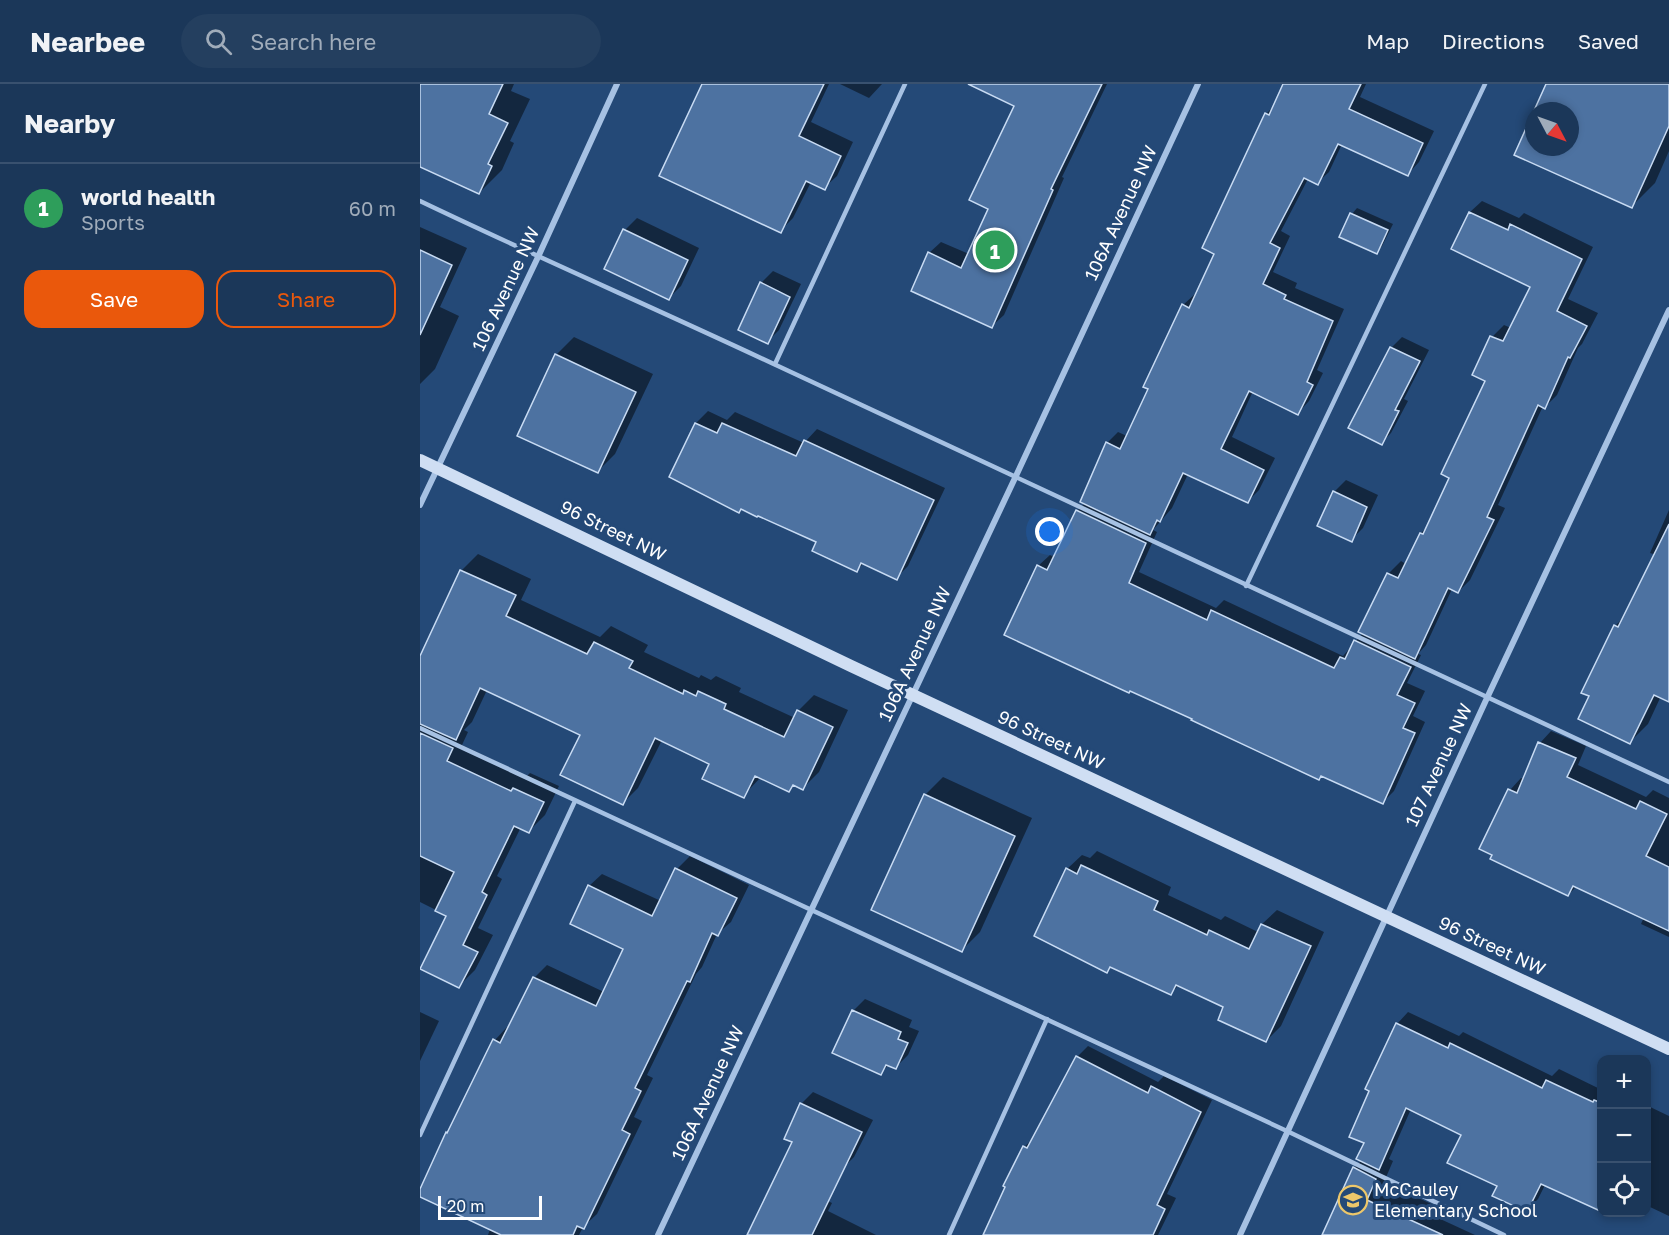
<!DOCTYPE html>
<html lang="en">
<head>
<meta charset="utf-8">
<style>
  :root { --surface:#1b3759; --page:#243f5f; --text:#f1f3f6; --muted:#a0acba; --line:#39516f; --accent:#ea580c }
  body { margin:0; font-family:"Golos Text",sans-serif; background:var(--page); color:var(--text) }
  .controls { position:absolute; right:18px; bottom:18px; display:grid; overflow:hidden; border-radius:12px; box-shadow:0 3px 9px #0003 }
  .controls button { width:54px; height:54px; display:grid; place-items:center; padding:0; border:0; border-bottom:2px solid var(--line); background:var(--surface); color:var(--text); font:30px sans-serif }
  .compass { position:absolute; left:1105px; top:18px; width:54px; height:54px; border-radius:50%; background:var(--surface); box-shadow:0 3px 9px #0003; rotate:131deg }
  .scale { position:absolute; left:18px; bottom:15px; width:104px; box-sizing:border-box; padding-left:6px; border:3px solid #fff; border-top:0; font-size:16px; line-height:21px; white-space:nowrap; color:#fff; -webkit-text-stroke:4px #244977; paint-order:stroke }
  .you { position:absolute; left:630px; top:448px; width:21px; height:21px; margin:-15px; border:4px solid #fff; border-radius:50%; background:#1a73e8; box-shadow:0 0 0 9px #1a73e833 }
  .badge { display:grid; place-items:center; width:39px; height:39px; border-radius:50%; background:var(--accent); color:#fff; font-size:20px; font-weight:700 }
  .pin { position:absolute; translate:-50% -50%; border:3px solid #fff; box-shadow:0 2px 6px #0006 }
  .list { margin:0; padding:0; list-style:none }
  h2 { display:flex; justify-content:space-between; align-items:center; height:78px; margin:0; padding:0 24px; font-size:26px }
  h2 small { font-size:20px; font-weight:400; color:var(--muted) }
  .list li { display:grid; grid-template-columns:39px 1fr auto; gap:18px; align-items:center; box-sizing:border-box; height:90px; padding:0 24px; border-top:2px solid var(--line) }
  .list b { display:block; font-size:22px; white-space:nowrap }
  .list p { margin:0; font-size:20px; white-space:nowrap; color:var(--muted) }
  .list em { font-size:20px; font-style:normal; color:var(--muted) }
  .actions { display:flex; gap:12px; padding:18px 24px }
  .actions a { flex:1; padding:14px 0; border:2px solid var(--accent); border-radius:18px; text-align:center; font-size:21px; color:var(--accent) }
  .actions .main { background:var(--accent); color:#fff }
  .icon { flex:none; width:33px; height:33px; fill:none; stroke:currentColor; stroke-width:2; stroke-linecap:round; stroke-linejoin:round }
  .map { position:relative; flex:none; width:1249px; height:1151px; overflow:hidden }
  header { display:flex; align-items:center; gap:36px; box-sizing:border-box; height:84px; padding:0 30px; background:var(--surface); border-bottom:2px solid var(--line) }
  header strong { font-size:28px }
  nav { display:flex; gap:33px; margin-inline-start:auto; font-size:21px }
  .search { width:420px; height:54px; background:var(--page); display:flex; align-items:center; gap:15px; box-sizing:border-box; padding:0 21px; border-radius:33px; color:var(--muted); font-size:22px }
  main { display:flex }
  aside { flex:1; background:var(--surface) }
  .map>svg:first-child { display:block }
  .shadow { fill:#0007 }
  .building { fill:#4d72a1; stroke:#c8dbf3; stroke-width:1.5; fill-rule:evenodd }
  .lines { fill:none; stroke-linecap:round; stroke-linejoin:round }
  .lane { stroke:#a6c1e3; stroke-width:4.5 }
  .street { stroke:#a6c1e3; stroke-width:6 }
  .secondary { stroke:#cfdef3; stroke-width:12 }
  .labels { text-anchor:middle; stroke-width:6; stroke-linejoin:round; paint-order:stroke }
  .street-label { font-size:18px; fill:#fff; stroke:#244977 }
  .poi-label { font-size:18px; fill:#fff; stroke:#244977; text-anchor:start }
</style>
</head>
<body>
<header>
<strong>Nearbee</strong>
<div class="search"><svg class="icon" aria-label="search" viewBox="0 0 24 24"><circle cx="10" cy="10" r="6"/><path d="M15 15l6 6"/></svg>Search here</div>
<nav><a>Map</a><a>Directions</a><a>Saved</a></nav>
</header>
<main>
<aside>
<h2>Nearby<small></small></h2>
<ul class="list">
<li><span class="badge" style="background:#2e9e5b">1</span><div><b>world health</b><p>Sports</p></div><em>60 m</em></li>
</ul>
<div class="actions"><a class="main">Save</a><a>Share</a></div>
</aside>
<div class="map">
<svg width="1249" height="1151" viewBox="0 0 1249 1151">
  <rect width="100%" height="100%" fill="#244977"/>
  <g class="shadow">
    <polygon points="0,0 94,0 91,7 110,15 90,57 94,59 82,86 59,109 0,81"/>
    <polygon points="283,0 409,0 391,38 433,58 417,92 404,104 391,98 373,134 360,147"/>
    <polygon points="420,0 462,0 449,14"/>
    <polygon points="563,0 687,0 642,93 644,94 584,231 572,242 509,169 521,158 549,170 570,124 596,21"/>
    <polygon points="864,0 946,0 940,13 1014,47 999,78 988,90 922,60 909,88 897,99 888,95 861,147 870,152 853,188 877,199 875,204 924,225 897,286 903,289 889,317 878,329 833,307 812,353 855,374 839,406 828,417 768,390 752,424 733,446 737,448 719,488 796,524 804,516 923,572 943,549 940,547 969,489 981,477 986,480 1001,449 1009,441 1031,394 1067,297 1054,291 1072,253 1084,241 1091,244 1112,202 1033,164 1050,128 1062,117 1099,134 1104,129 1173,163 1148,215 1178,229 1162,260 1158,264 1137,311 1125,323 1123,322 1078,421 1085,424 1050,496 1038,508 1032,505 1006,561 998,570 1001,571 987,599 1005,607 993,632 1005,638 974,707 962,719 902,691 899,694 618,482 630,471 635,474 657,427 665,419 687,359 698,348 707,352 730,304 763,221 775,210 777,211 796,169 807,111 846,30 855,21"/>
    <polygon points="1128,0 1249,0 1249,67 1235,99 1212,122 1096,70 1114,30 1114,63 1150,63 1150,27 1115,27"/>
    <polygon points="937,124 973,140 962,162 957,168 932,130"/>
    <polygon points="217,134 279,164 261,202 249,214 205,146"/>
    <polygon points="0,143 47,164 20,223 39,232 15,285 0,300"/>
    <polygon points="353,187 381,200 359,246 347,258 341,199"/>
    <polygon points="154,253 233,290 195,370 177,388 136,271"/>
    <polygon points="982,253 1009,266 984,315 988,317 971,349 961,359 930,344 971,264"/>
    <polygon points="288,327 307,336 315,328 384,359 397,345 525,404 488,482 476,494 444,479 437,486 398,458 322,424 319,428 251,393 276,339"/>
    <polygon points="926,396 958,411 943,444 931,456 914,408"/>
    <polygon points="1249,426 1249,616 1241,612 1228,640 1210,658 1171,612 1195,542 1205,532 1236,471 1230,469"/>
    <polygon points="58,470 111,495 101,516 180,553 191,542 228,561 224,568 279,594 281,591 291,596 296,592 321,604 319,608 375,634 378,627 394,611 428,626 399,688 383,704 375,700 369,706 341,693 323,712 290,679 242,656 218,704 202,720 162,650 67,606 52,638 44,646 48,648 42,661 107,692 110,689 139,702 125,731 109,747 101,743 77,792 82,795 58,844 73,851 55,886 39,902 28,832 0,818 0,576 42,486"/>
    <polygon points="1131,647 1166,662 1158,681 1226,713 1233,706 1249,714 1249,853 1221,840 1224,833 1157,802 1148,811 1061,764 1090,706 1101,694 1104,695 1120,659"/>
    <polygon points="523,693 612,734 560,848 542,866 505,711"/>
    <polygon points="677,767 751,803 748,811 801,836 805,832 838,848 842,840 857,826 904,848 861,942 846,957 805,922 759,901 751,909 691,882 686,887 647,785 662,771 670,774"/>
    <polygon points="270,772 329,801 311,838 297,850 282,883 276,890 227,991 233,994 214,1033 222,1037 177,1130 163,1143 159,1151 68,1151 70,1145 0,1112 75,956 87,943 89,944 114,894 127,881 184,908 205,864 169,802 182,790 241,817 257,785"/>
    <polygon points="445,915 492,936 489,943 499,947 488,971 476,983 469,981 460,989 433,927"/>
    <polygon points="0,928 19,937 0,977"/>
    <polygon points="988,928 1039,952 1043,948 1132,992 1139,985 1182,1006 1182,1120 1177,1124 1125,1101 1118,1115 1107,1126 1079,1102 1043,1050 991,1025 969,1075 973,1077 964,1098 1020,1124 1016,1133 1055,1151 903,1151 934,1084 942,1076 977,940"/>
    <polygon points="668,962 738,998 744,992 792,1016 747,1110 756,1114 738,1151 564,1151 604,1063 615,1053 657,973"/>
    <polygon points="393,1008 453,1036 434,1073 422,1085 381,1020"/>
    <polygon points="1226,1021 1249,1032 1249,1132 1230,1123 1226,1124"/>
    <polygon points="362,1094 412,1119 408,1127 456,1151 329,1151"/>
  </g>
  <g class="building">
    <polygon points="0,0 83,0 69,30 88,39 68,80 72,82 59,110 0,83"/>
    <polygon points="282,0 404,0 379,52 421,72 405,106 386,97 361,149 239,92"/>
    <polygon points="548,0 682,0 631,105 633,106 572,244 491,207 508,168 541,184 568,125 549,116 594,22"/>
    <polygon points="863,0 941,0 929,25 1003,59 988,92 918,60 898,101 884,94 850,159 860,164 843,200 866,211 864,215 913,237 887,298 893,301 878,331 829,307 801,365 844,386 828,419 763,389 740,438 737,436 730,451 660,418 686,358 700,365 728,305 723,303 762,220 769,224 794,170 782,164 845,29 849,31"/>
    <path d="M1126 0H1249V42L1212 124 1094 71ZM1114 27H1150V63H1114Z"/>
    <polygon points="1049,128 1088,146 1090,140 1162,175 1137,227 1167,242 1150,274 1148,273 1125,325 1118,321 1067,433 1074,436 1038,509 1028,504 995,575 938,548 967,489 978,494 1000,449 1003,450 1029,394 1021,390 1065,297 1052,291 1070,252 1083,257 1110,203 1031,165"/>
    <polygon points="930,129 968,146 957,170 919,153"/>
    <polygon points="203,145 268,176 249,216 184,185"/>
    <polygon points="0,166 32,181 0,251"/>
    <polygon points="340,198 370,213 348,260 318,246"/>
    <polygon points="970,263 1000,277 975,326 979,327 962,361 928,344"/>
    <polygon points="135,270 216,308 178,389 97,352"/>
    <polygon points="275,339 297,349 302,339 376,372 384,356 514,416 477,496 441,479 437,488 392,467 396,458 338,432 337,433 321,425 319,429 249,393"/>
    <polygon points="913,407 947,423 932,458 897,442"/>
    <polygon points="656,426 726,459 709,499 787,536 791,526 914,584 920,573 925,575 934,556 991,583 977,611 995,619 983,644 995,649 963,720 901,692 899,696 771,636 772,635 710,607 709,609 584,551 617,481 627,486"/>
    <polygon points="1249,440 1249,618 1234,611 1210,660 1158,635 1169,612 1161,609 1194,541 1198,543"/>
    <polygon points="40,486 96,511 86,532 167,570 174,558 213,577 209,584 263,610 264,606 276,612 278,607 306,620 304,625 364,653 377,626 413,643 383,706 373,701 369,708 335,692 324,714 282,695 289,680 235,654 203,721 140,691 160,651 60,604 36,656 0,640 0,572"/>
    <polygon points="0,649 33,664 27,677 91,707 93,704 124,718 109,749 94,742 62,808 67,811 43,861 58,868 39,904 0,885 26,832 15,827 34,788 0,772"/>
    <polygon points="1118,658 1156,674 1147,693 1216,725 1220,717 1247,730 1226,772 1249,783 1249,847 1153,802 1148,812 1070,775 1072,771 1059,765 1088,705 1097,709"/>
    <polygon points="504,710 595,752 542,868 451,826"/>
    <polygon points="661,781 738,817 734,826 787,851 789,846 829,865 841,840 891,862 846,958 798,936 803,923 756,901 751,911 690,883 687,889 614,852 646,784 657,790"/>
    <polygon points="255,784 317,814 298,852 292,849 270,898 267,897 215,1004 221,1007 202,1046 210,1050 164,1145 157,1142 153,1151 81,1151 0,1113 0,1105 26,1048 27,1049 73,955 80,959 113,893 176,922 203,865 150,840 168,801 232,832"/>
    <polygon points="432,926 481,948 478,955 488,959 476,985 466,981 461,991 412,969"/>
    <polygon points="976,939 1028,964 1030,959 1122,1004 1126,996 1173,1018 1174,1016 1182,1019 1182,1118 1178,1126 1121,1100 1107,1128 1072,1112 1077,1102 1027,1079 1041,1051 986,1024 959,1086 936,1075 944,1059 929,1053 949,1007 945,1005"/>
    <polygon points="656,972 728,1009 731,1002 781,1028 737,1121 745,1125 733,1151 563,1151 585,1103 583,1102 603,1062 607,1064"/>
    <polygon points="380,1019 442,1048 392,1151 327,1151 372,1058 364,1055"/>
    <polygon points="933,1083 956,1095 947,1116 1023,1151 902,1151"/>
  </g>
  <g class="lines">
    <g class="lane">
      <path d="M0 117C119 174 239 226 358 282 655 421 952 560 1249 698"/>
      <polyline points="355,280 485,0"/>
      <polyline points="826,502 1065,0"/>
      <polyline points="0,644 869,1048 1084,1151"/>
      <polyline points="0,1051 155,717"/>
      <polyline points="529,1151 627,935"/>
    </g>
    <g class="street">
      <polyline points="0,421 118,173 197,0"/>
      <polyline points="238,1151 595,394 778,0"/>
      <polyline points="820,1151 1067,614 1249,226"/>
    </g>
    <polyline class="secondary" points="0,376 431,582 1249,965"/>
  </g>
  <defs>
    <g id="school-ring" transform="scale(1.5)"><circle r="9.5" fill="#244977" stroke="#edc76a" stroke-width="1.5"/><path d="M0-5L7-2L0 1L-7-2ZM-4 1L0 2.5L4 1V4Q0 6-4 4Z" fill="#edc76a"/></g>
  </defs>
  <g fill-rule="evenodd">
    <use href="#school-ring" x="933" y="1116"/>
  </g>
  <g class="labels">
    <g class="street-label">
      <text transform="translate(701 129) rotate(-65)" y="6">106A Avenue NW</text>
      <text transform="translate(86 205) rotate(-65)" y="6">106 Avenue NW</text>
      <text transform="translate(193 447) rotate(26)" y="6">96 Street NW</text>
      <text transform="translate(495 570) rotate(-65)" y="6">106A Avenue NW</text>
      <text transform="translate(631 656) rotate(25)" y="6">96 Street NW</text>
      <text transform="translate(1019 681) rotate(-65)" y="6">107 Avenue NW</text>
      <text transform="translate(1072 862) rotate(25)" y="6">96 Street NW</text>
      <text transform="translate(288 1009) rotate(-65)" y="6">106A Avenue NW</text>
    </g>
    <g class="poi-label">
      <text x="954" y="1112">McCauley<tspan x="954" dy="21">Elementary School</tspan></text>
    </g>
  </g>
</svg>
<div class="controls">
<button>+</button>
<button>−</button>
<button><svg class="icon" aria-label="locate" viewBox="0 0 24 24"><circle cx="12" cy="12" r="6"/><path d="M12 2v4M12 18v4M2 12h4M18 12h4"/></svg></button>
</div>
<svg class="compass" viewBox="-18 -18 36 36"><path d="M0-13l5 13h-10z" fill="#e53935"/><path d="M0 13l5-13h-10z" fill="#a0acba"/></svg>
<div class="scale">20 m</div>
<div class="you"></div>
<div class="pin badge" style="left:575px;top:166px;background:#2e9e5b">1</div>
</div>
</main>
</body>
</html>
